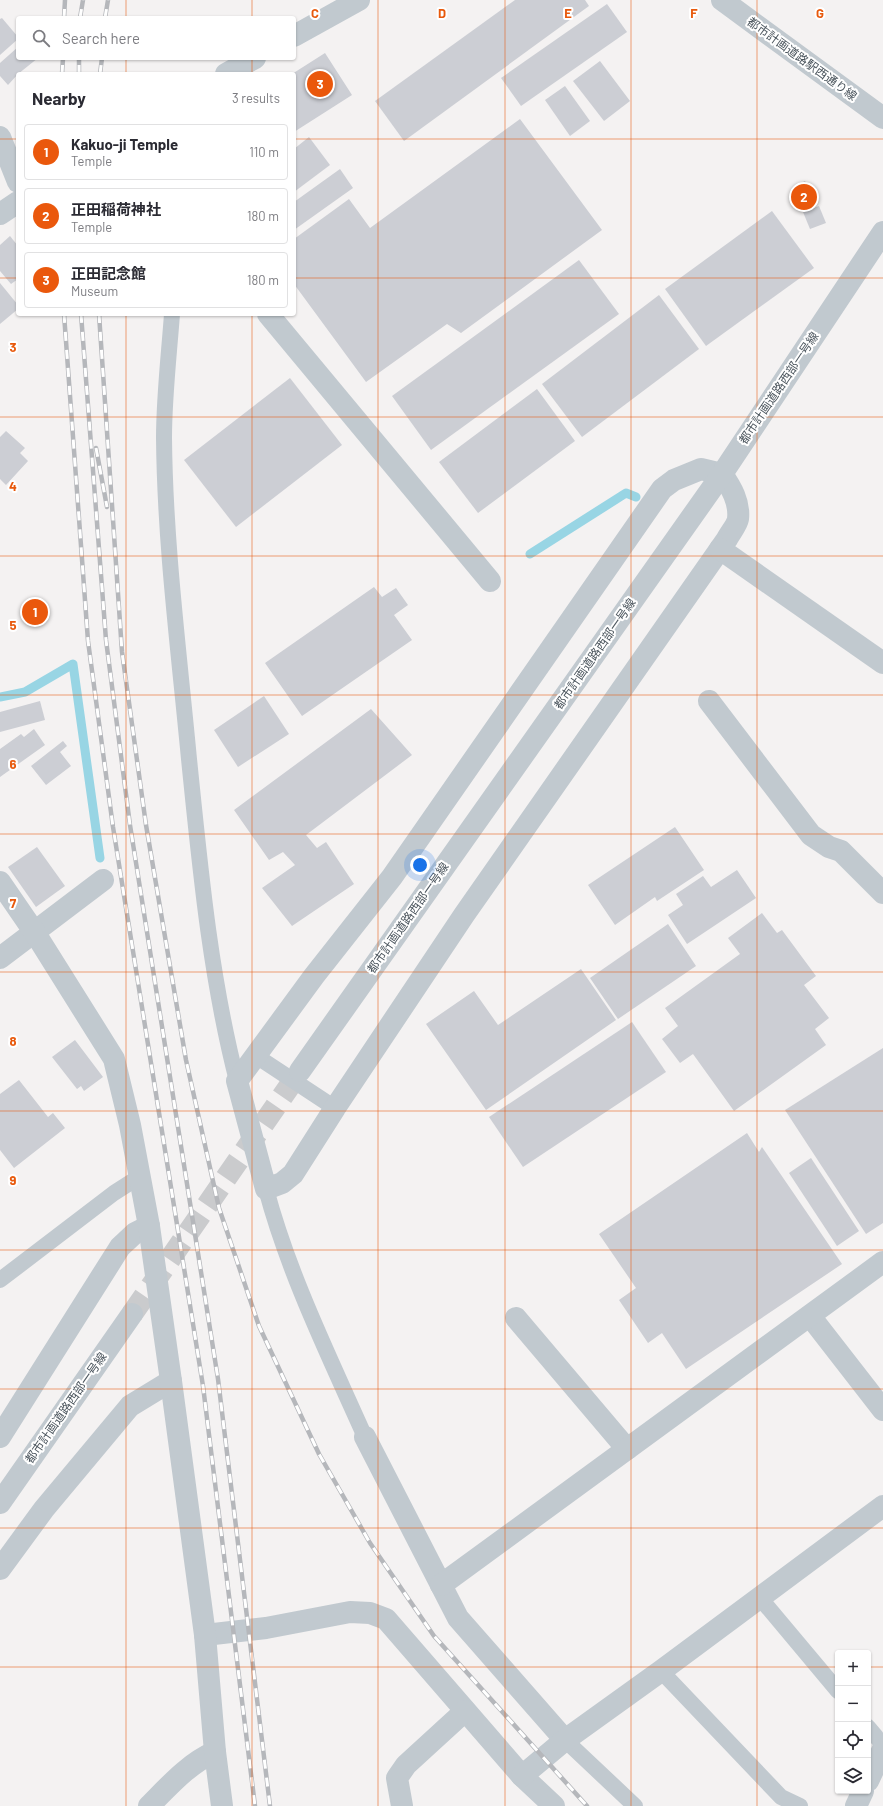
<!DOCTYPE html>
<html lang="en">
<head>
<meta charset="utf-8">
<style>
  :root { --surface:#fff; --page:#f7f7f7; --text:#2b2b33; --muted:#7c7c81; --line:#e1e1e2; --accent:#ea580c }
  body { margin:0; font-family:Barlow,"Noto Sans JP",sans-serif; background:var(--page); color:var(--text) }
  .controls { position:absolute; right:12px; bottom:12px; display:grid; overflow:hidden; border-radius:4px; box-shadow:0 1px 3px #0004 }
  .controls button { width:36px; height:36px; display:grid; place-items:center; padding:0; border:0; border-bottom:1px solid var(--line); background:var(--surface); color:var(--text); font:20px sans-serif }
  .you { position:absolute; left:420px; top:865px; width:14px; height:14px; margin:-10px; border:3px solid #fff; border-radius:50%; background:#1a73e8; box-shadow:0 0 0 6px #1a73e833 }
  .badge { display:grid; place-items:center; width:26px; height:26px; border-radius:50%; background:var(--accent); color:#fff; font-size:13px; font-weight:700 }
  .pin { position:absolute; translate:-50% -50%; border:2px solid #fff; box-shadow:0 1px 4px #0006 }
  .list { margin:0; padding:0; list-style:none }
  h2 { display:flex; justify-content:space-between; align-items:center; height:52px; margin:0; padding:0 16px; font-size:17px }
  h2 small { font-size:13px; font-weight:400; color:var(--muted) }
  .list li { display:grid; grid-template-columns:26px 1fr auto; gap:12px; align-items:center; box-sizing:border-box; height:56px; margin:0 8px 8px; padding:0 8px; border:1px solid var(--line); border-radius:4px }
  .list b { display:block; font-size:15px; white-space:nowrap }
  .list p { margin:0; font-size:13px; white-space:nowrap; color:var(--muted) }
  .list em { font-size:13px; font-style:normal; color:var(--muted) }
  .icon { flex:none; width:22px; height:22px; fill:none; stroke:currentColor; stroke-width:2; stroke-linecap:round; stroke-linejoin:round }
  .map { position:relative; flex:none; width:883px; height:1806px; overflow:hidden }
  .search { position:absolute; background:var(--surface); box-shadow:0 1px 3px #0004; left:16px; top:16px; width:280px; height:44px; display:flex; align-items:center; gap:10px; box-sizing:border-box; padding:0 14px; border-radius:4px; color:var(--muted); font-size:15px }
  .panel { position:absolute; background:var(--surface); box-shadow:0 1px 3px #0004; left:16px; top:72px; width:280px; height:244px; border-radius:4px }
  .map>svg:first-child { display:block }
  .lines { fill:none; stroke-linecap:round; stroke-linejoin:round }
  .stream { stroke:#98d5e4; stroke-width:9 }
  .building { fill:#ccced4 }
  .tertiary-tunnel { stroke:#cacbcd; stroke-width:22; stroke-dasharray:22 11; stroke-linecap:butt }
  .service { stroke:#c1c9cf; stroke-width:16 }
  .minor { stroke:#c1c9cf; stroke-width:22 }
  .tertiary { stroke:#c1c9cf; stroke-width:22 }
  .rail-casing { stroke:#b5b7bb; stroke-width:4.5 }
  .rail { stroke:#fff; stroke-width:3; stroke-dasharray:9; stroke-linecap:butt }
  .grid { fill:none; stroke:#e8590c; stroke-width:1; stroke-opacity:0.55 }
  .labels { text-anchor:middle; stroke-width:4; stroke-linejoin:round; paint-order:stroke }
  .street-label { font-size:12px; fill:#4b555d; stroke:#fff }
  .grid-label { font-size:13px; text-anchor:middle; font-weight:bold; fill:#e8590c; stroke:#fff; stroke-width:4; stroke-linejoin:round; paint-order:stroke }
</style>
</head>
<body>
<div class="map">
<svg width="883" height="1806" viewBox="0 0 883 1806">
  <rect width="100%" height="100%" fill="#f4f2f2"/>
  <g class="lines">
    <g class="stream">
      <polyline points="530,554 626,493 636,497"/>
      <polyline points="0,697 25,692 73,664 100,858"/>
    </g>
  </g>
  <g class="building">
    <polygon points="515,0 585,0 589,6 404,141 375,101"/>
    <polygon points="607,4 627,32 521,106 501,78"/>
    <polygon points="2,18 18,37 18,39 0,55 0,19"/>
    <polygon points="18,47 18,58 38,58 18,74 8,85 0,76 0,63"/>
    <polygon points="325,53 352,95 294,132 294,74 292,74"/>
    <polygon points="600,61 630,101 604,121 573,81"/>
    <polygon points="565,86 590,121 570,136 545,100"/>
    <polygon points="520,119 602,230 461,333 447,324 366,382 294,284 294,239 349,199 370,228"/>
    <polygon points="309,137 330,165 294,192 294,149"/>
    <polygon points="340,169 353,188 294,230 294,202"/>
    <polygon points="805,181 809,189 812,187 818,202 798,211 791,197 796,194 793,187"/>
    <polygon points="819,206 826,223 810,229 803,212"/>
    <polygon points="772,211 814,268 706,346 665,289"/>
    <polygon points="10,236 18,246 18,279 11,284 0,271 0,245"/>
    <polygon points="579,260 619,314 431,450 392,396"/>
    <polygon points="0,283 18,305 18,309 0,324"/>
    <polygon points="659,295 699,349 582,437 542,384"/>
    <polygon points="290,378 342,445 236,527 184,460"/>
    <polygon points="537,389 575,441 478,513 439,462"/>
    <polygon points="6,431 25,448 20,453 28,461 6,485 0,479 0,437"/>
    <polygon points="374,587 382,597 396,588 408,605 394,615 412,640 302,716 265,663"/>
    <polygon points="264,696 289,734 238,767 214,730"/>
    <polygon points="40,701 45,720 0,732 0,712"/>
    <polygon points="371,709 412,755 306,835 317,848 326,842 354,884 292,926 262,888 295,865 283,852 269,860 234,810"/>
    <polygon points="34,729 45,745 0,777 0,749 21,734 24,737"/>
    <polygon points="63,741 67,746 60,752 71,766 46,785 31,766"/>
    <polygon points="675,827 704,870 657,901 655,897 615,925 588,885"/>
    <polygon points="37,847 65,886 36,907 8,867"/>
    <polygon points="737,870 756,898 687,944 668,915 683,905 676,894 703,876 711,887"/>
    <polygon points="762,913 777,933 782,930 816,976 804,985 829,1018 815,1029 826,1045 734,1111 693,1054 680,1063 662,1039 678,1026 665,1008 740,954 728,938"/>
    <polygon points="668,924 696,966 618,1019 590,978"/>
    <polygon points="581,969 616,1020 486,1110 426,1024 474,991 498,1025"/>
    <polygon points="632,1022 666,1072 523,1167 489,1117"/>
    <polygon points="75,1040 103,1077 84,1091 81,1086 77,1089 52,1057"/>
    <polygon points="883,1048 883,1223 866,1234 785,1110"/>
    <polygon points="19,1080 48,1117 53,1113 65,1128 14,1168 0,1150 0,1094"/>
    <polygon points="747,1133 759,1152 762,1147 842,1264 686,1369 662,1333 648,1343 619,1300 636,1288 599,1234"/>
    <polygon points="811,1158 859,1231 837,1246 789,1173"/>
  </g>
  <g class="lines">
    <polyline class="tertiary-tunnel" points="132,1314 300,1071"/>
    <g class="service">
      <path d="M172 314C169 355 164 397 164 438 165 545 179 652 189 759 200 867 210 976 237 1081"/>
      <polyline points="256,1056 335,1108"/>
      <path d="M266 1189C289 1275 329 1356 365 1437"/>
      <polyline points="0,1280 114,1193 139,1177"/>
      <polyline points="760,1598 838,1691"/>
      <polyline points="661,1671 781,1797 800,1806"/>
      <polyline points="868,1727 883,1745"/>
      <polyline points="565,1740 635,1806"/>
    </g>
    <g class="minor">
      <polyline points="0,137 18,182"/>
      <polyline points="268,314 490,581"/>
      <path d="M701 469 722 474C731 487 740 502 738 519 737 525 730 533 727 539L464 915 335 1108 293 1174 282 1183 266 1189 237 1081 314 976 392 877 662 489 674 480Z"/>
      <polyline points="720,549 883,663"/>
      <polyline points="709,701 811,835 829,847 841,851 883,893"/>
      <polyline points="0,958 103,880"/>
      <polyline points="810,1316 883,1410"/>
      <polyline points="516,1318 627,1449"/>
      <polyline points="0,1437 120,1247 135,1233 149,1226"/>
      <polyline points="365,1437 458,1618 565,1740"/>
      <polyline points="0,1569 44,1509 130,1406 171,1381"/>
      <polyline points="441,1585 883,1262"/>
      <polyline points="205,1635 266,1628 350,1612 370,1613 386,1619 522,1776 554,1806"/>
      <polyline points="522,1776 565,1740 661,1671 883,1506"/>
      <polyline points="868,1781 883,1749"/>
      <path d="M149 1806C169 1786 189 1763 215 1752"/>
      <polyline points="402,1806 397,1778 406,1765 465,1711"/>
      <polyline points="856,1806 863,1791"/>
    </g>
    <g class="tertiary">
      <polyline points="722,0 883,118"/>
      <polyline points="294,36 359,0"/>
      <polyline points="226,74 255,58"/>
      <polyline points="0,214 18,202"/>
      <polyline points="0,882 35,933 114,1059 130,1125 149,1226 171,1381 205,1635 215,1752 222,1806"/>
      <polyline points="300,1071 722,474 883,232"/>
      <polyline points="0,1503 132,1314"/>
    </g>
    <g class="rail-casing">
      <g id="rail">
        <polyline points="64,18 65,0"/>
        <polyline points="80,18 83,0"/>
        <polyline points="105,18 108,0"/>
        <polyline points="62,74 63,58"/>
        <polyline points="79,74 79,58"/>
        <polyline points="100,74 102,58"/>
        <polyline points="64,314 88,641 113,827 203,1386 255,1806"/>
        <polyline points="81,314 106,640 130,825 218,1379 270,1806"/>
        <polyline points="99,314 122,652 146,825 186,1060 219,1208 259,1326 319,1454 370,1543 434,1636 587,1806"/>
        <polyline points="96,448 107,507"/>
      </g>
    </g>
    <use href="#rail" class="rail"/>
  </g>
  <path class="grid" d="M126 0V18M252 0V18M378 0V1806M505 0V1806M631 0V1806M757 0V1806M126 58V74M252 58V74M0 139H18M294 139H883M0 278H18M294 278H883M126 314V1806M252 314V1806M0 417H883M0 556H883M0 695H883M0 834H883M0 972H883M0 1111H883M0 1250H883M0 1389H883M0 1528H883M0 1667H838M868 1667H883"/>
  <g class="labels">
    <g class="street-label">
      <text transform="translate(802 59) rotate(36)" y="4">都市計画道路駅西通り線</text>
      <text transform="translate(779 388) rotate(-56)" y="4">都市計画道路西部一号線</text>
      <text transform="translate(595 654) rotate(-55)" y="4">都市計画道路西部一号線</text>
      <text transform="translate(408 918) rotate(-55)" y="4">都市計画道路西部一号線</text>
      <text transform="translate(66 1408) rotate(-55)" y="4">都市計画道路西部一号線</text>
    </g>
  </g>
  <g class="grid-label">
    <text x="315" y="18">C</text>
    <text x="442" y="18">D</text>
    <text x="568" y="18">E</text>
    <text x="694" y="18">F</text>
    <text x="820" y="18">G</text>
    <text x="13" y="352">3</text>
    <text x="13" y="491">4</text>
    <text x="13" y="630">5</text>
    <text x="13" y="769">6</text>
    <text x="13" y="908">7</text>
    <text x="13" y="1046">8</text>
    <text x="13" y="1185">9</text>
  </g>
</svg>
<div class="controls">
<button>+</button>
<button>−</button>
<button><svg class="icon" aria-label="locate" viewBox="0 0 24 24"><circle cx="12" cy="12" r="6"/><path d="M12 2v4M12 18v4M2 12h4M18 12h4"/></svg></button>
<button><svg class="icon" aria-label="layers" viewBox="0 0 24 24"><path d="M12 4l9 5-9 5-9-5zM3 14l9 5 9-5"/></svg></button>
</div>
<div class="you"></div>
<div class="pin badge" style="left:35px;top:612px">1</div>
<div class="pin badge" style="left:804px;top:197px">2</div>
<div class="pin badge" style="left:320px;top:84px">3</div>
<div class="search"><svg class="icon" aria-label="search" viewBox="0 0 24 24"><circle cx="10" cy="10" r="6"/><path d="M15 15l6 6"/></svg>Search here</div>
<section class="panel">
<h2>Nearby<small>3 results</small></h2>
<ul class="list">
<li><span class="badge">1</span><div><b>Kakuo-ji Temple</b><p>Temple</p></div><em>110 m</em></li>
<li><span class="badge">2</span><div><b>正田稲荷神社</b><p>Temple</p></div><em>180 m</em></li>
<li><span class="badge">3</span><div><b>正田記念館</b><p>Museum</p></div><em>180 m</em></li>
</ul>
</section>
</div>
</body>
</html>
